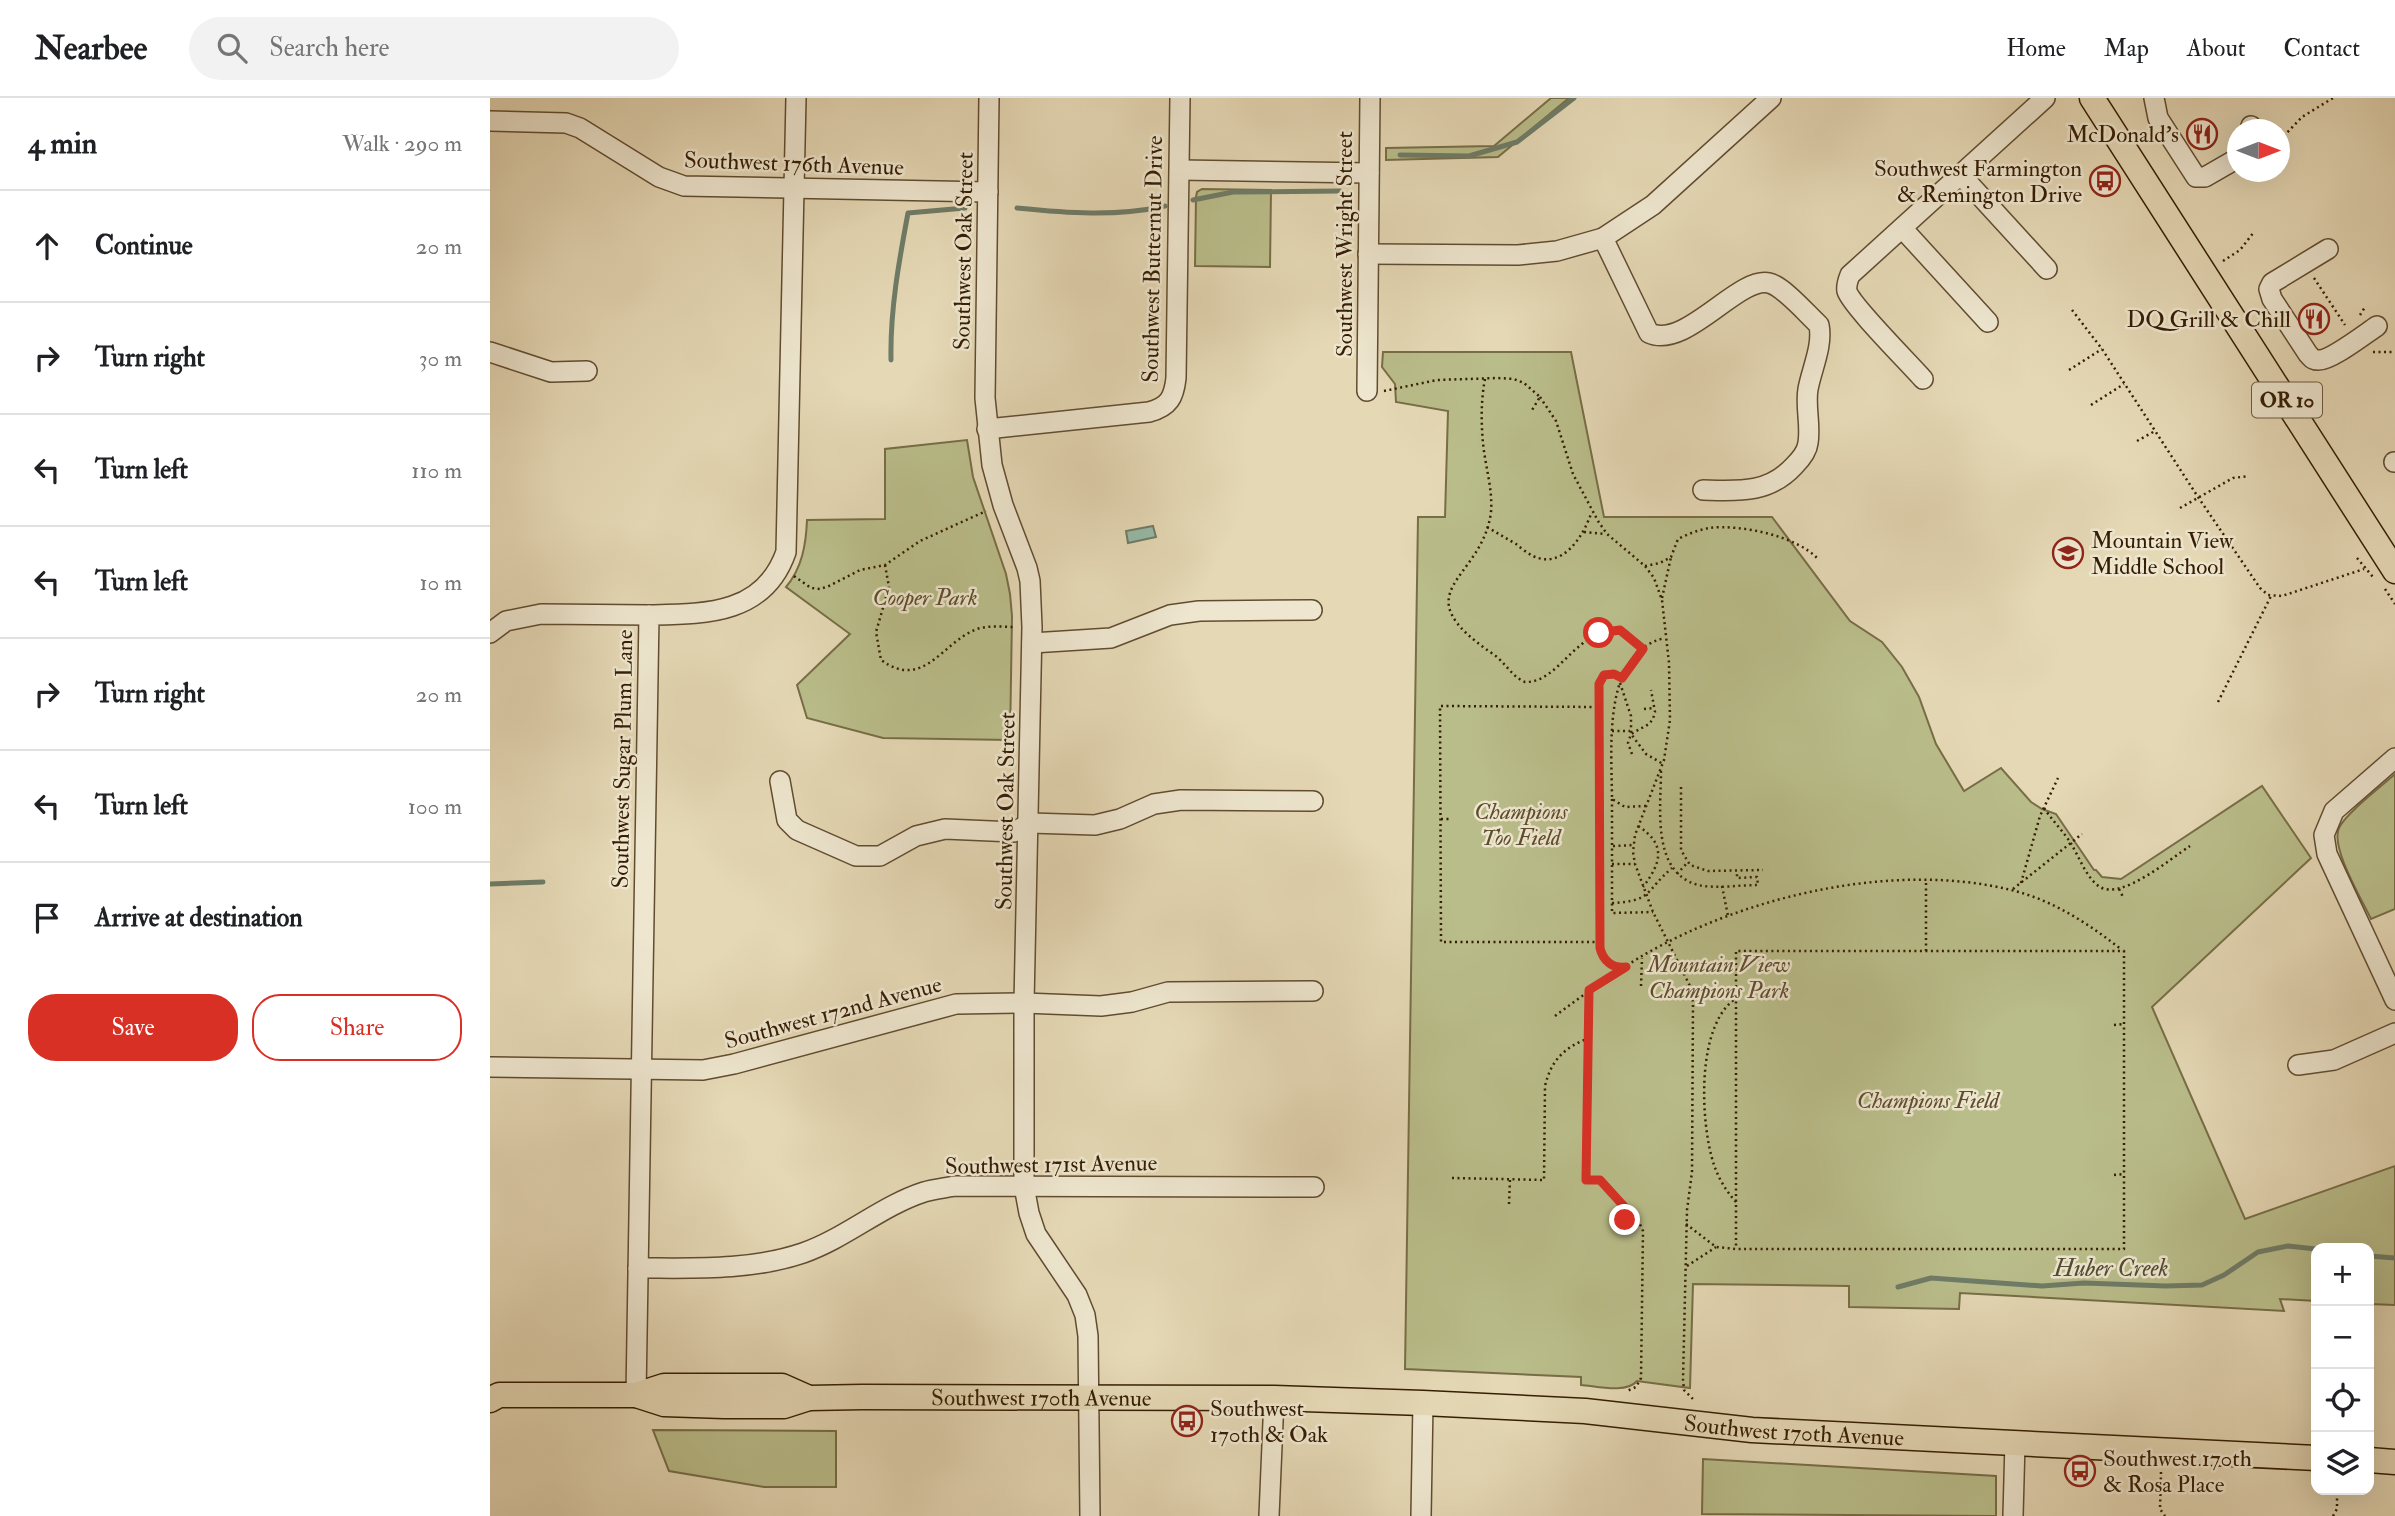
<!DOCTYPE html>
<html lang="en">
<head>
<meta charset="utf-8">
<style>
  :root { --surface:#fff; --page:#f2f2f2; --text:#202124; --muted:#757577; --line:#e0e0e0; --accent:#d93025 }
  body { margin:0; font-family:"IM FELL Double Pica",serif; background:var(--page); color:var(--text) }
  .controls { position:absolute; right:21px; bottom:21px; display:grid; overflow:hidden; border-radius:14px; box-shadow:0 7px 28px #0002 }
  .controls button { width:63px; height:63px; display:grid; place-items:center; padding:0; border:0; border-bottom:2px solid var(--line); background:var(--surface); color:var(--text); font:35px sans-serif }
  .compass { position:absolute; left:1737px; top:21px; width:63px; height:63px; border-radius:50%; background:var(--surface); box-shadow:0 7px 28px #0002; rotate:90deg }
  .stop { position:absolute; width:21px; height:21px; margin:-16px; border:5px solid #d93025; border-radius:50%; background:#fff }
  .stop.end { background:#d93025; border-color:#fff; box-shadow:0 2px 7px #0008 }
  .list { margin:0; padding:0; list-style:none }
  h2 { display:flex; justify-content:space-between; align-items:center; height:91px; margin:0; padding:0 28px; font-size:30px }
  h2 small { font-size:23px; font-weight:400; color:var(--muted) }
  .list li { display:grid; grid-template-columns:46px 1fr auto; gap:21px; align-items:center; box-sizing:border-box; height:112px; padding:0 28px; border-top:2px solid var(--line) }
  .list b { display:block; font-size:26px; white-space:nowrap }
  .list em { font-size:23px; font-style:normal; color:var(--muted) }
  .actions { display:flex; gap:14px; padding:21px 28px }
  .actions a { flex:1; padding:16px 0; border:2px solid var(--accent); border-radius:28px; text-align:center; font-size:24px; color:var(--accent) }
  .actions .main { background:var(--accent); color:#fff }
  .icon { flex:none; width:38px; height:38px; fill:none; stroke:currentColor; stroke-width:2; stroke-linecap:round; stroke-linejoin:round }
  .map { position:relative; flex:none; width:1905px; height:1418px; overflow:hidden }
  header { display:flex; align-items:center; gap:42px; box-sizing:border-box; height:98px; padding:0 35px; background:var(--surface); border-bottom:2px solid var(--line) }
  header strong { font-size:33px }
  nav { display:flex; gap:38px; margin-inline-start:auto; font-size:24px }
  .search { width:490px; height:63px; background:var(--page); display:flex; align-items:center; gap:18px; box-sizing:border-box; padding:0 24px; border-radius:38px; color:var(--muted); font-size:26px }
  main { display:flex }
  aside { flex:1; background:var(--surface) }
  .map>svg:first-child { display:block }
  .green { fill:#b9bd8a; stroke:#776d46; stroke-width:2 }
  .water { fill:#96bba9; stroke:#6f7c67; stroke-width:2 }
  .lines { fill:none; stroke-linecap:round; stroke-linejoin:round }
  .stream { stroke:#6f7c67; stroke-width:5 }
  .minor-casing { stroke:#614c30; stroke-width:22 }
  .major-casing { stroke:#351d03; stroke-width:27 }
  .path { stroke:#351d03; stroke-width:2.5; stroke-dasharray:2 3.5; stroke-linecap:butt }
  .minor { stroke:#eee6cf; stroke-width:19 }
  .major { stroke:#e5d8b5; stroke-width:24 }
  .route { stroke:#d93025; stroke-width:9 }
  .labels { text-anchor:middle; stroke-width:5; stroke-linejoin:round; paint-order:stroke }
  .shield { fill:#eee6cf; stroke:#6c5940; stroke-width:2 }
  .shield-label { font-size:21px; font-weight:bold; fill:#351d03 }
  .poi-label { font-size:23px; fill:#351d03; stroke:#eee6cf; text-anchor:end }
  .street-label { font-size:23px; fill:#351d03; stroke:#eee6cf }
  .park-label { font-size:23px; font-style:italic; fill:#5d4d2c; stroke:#eee6cf }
  .water-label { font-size:24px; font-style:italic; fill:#524c35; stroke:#eee6cf }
</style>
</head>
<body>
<header>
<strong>Nearbee</strong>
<div class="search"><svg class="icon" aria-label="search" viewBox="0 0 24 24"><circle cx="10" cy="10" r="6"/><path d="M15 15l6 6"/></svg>Search here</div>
<nav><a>Home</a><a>Map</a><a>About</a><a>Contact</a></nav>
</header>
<main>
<aside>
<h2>4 min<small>Walk · 290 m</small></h2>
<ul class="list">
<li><svg class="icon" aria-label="ahead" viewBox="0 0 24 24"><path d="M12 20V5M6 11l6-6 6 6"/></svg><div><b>Continue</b></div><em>20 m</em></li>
<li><svg class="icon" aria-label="right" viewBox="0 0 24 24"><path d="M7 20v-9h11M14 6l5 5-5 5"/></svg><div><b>Turn right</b></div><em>30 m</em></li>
<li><svg class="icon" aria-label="left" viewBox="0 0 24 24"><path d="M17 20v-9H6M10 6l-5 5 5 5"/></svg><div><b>Turn left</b></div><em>110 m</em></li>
<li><svg class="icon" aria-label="left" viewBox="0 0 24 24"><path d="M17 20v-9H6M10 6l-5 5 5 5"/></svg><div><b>Turn left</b></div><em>10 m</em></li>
<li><svg class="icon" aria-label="right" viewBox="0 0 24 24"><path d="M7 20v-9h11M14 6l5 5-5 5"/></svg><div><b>Turn right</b></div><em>20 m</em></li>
<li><svg class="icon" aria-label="left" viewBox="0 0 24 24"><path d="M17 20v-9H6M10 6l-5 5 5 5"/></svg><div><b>Turn left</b></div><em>100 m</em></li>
<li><svg class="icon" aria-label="arrive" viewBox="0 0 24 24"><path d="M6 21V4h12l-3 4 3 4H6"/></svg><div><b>Arrive at destination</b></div></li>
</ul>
<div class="actions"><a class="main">Save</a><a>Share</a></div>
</aside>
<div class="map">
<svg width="1905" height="1418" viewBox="0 0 1905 1418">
  <rect width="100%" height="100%" fill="#e5d8b5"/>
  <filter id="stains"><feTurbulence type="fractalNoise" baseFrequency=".00286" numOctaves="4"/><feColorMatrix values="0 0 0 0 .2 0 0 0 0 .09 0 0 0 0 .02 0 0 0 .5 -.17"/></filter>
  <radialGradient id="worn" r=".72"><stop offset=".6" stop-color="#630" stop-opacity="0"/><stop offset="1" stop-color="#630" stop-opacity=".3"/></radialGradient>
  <g class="green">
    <polygon points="1061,0 1079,0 1008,59 896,62 896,50 1004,48"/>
    <polygon points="712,91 781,92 780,169 705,168 706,99 707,94"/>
    <path d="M893 254H1081L1114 419H1282L1360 523 1392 544 1412 569 1429 599 1446 646 1474 693 1511 670 1541 704 1552 711 1566 716 1604 772H1606L1612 779 1631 781 1772 688 1821 760 1662 909 1755 1121 1905 1068V1207L1879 1206V1150H1826V1203L1790 1201 1794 1213 1470 1195 1469 1211 1359 1209V1188L1203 1186 1200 1290 1147 1283C1136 1296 1106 1288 1091 1287V1279L915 1271 928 419H955L958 313 906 304 905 286 892 269Z"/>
    <path d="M477 342 483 379 516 476 520 496 522 518 520 642 393 640 317 620 307 587 360 536 296 489C312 470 316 447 317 422L395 421V351Z"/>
    <path d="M1905 676V811L1881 821C1872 802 1840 749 1849 730 1856 715 1892 688 1905 676Z"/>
    <polygon points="163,1332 346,1333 346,1389 274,1389 179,1373"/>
    <polygon points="1213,1361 1506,1378 1506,1418 1212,1416"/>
  </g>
  <polygon class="water" points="663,428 666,439 638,445 636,433"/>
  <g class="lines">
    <g class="stream">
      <polyline points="910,57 979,58 1027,44 1084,0"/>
      <polyline points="703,102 743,94 850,93"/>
      <path d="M527 110C576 115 626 119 675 108"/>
      <path d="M401 262C400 212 409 163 418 115L475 110"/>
      <polyline points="0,786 53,784"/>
      <polyline points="1879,1158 1905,1160"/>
      <polyline points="1408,1189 1441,1180 1552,1188 1594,1185 1676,1188 1712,1187 1734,1177 1768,1154 1798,1148 1826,1151"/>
    </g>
    <g class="minor-casing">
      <g id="minor">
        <polyline points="499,0 495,300 502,367 513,407 537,470 540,483 542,529 534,905 534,1088 539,1115 546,1136 587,1197 595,1217 598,1238 600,1418"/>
        <polyline points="1664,0 1668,20 1706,79 1715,79 1748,60"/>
        <polyline points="0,23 76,25 90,30 169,79 194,88 498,94"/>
        <polyline points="1761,28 1762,32"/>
        <polyline points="690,72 879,75"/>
        <polyline points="1471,77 1557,171"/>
        <polyline points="1412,130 1498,224"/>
        <path d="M1113 140 1159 235C1196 252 1248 178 1279 185 1293 188 1317 216 1329 227 1333 248 1322 270 1318 291 1315 308 1321 327 1318 345 1317 354 1310 362 1304 368 1278 396 1248 393 1213 392"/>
        <path d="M1838 151 1782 185 1779 191 1782 201 1818 256C1822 260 1822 262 1828 262 1840 263 1875 236 1887 228"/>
        <polyline points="878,156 1028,157 1067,153 1113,140 1163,107 1281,0"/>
        <polyline points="0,254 61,274 97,273"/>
        <path d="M1433 281C1420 266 1361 207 1357 193 1356 188 1358 182 1360 177L1555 0"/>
        <polyline points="877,293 880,0"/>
        <path d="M497 331 659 314C679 309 684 299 686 280L690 0"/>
        <polyline points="1904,364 1905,364"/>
        <polyline points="0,535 16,523 51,516 159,517"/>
        <polyline points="542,545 621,540 680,517 709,513 822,512"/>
        <polyline points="1905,660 1844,713 1834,737 1837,756 1905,902"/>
        <polyline points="290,683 297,722 307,732 366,758 390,758 426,738 455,731 524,734 540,725 605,727 630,721 664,706 691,702 823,703"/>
        <polyline points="1808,967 1844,962 1905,935"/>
        <polyline points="0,969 213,972 244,966 466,906 534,905 611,908 642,904 678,894 823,893"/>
        <path d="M148 1170C203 1170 260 1173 313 1155 356 1140 391 1108 434 1094 444 1091 455 1090 465 1088L824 1089"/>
        <path d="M146 1297 159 517C215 516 274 517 296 454L306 0"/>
        <polyline points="779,1418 784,1300"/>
        <polyline points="931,1418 933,1305"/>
        <polyline points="1523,1418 1525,1344"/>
      </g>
    </g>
    <g class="major-casing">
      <g id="major">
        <polyline points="1602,0 1905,473"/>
        <path id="s1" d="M146 1297 174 1306 234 1308H294L319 1300 372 1299 784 1300 933 1305 1095 1313 1262 1332 1826 1360"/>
        <polyline points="0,1302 9,1297 146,1297 174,1288 292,1288 319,1300"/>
        <polyline points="1879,1362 1905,1364"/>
      </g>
    </g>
    <g class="path">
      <polyline points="1790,42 1812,19 1843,0"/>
      <polyline points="1733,163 1750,152 1764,134"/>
      <polyline points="1824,180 1855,227"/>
      <polyline points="1582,212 1612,251 1708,399 1770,490 1778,497 1792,498 1874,471"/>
      <polyline points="1870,217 1875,209"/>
      <polyline points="1883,254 1904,254"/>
      <polyline points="1579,272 1612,251"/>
      <path d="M995 281C991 302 991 323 993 345 995 367 1003 392 1001 414 992 484 909 492 1003 556 1015 564 1022 579 1035 584 1070 585 1085 530 1131 532L1153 551"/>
      <polyline points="894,293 947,282 1008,280 1024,281 1034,285 1050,299 1042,312"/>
      <polyline points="1050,299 1066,323 1083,376 1108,423 1117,436 1155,468 1164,480 1172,502 1179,565 1180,622 1174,662 1145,737 1143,754 1145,766 1163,814 1200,888 1203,905 1202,1074 1197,1112 1193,1282 1194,1292 1203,1301"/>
      <polyline points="1601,307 1634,286"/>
      <polyline points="1647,343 1665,333"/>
      <polyline points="1690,410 1743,380 1759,378"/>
      <path d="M997 429C1007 435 1016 440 1026 446 1031 450 1037 455 1043 458 1073 472 1093 438 1101 416"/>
      <polyline points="1094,434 1115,436"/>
      <polyline points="1867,460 1883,479"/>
      <path d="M395 467 399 489 386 534 391 562C434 593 452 544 487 531 499 527 513 529 525 529"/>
      <path d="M1155 468 1170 465 1181 459 1188 441C1198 436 1208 432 1219 430 1250 426 1307 438 1328 461"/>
      <polyline points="304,478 321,490 330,491 339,488 370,472 395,467 430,443 496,413"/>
      <polyline points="1895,491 1905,506"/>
      <polyline points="1172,500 1181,459"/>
      <polyline points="1132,580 1124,576 1114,577 1109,586 1110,850 1116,863 1133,869"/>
      <polyline points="1130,585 1141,618 1141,636 1156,656 1173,666"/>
      <polyline points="1728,604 1781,498"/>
      <polyline points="1154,611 1164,610"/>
      <polyline points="1122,633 1140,633"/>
      <polyline points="1142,656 1138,645 1141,636 1159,626 1163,621 1165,614 1161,592"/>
      <path d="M1171 673C1171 710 1161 774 1208 787 1226 791 1249 787 1268 787L1267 779 1247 780V773"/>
      <polyline points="1191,689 1191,752 1200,767 1218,773 1273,772"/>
      <polyline points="1122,701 1122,815 1163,814"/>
      <path d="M1156 708 1135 709 1122 701C1122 652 1111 554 1175 540"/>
      <path d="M1554 710C1562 722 1572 732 1580 744 1589 758 1596 780 1610 789 1632 802 1680 761 1700 748"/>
      <polyline points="951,721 962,721"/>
      <path d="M1148 728C1176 746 1172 764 1153 789"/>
      <polyline points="1123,748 1144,747"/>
      <polyline points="1122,766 1145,766"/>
      <polyline points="1187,776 1198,764"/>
      <polyline points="1531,785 1550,718 1568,680"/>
      <polyline points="1232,788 1238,818"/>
      <polyline points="1523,791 1592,736"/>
      <polyline points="1629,791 1633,799"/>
      <path d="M1122 805C1163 803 1155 793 1182 770"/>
      <polyline points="1110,844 951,844 950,608 1110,609"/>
      <polyline points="1436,853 1436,783"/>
      <polyline points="1151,888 1152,860"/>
      <polyline points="1099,892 1096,1082 1110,1082 1149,1124 1153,1133 1151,1280 1146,1289 1137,1293"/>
      <path d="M1065 918C1093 897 1122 876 1152 858 1255 798 1404 763 1521 792 1563 802 1599 826 1632 852"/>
      <polyline points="1624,927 1634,926"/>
      <polyline points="1624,1077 1634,1076"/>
      <path d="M962 1080 1054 1082 1055 988C1061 962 1075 949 1099 940"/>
      <path d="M1246 1104C1236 1093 1229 1081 1224 1067 1210 1025 1205 921 1250 898"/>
      <polyline points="1019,1106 1020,1081"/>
      <polyline points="1135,1122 1141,1116"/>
      <polyline points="1196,1126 1226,1149 1246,1151 1634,1151 1634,853 1246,853 1246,1151"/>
      <polyline points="1197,1168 1226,1149"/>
      <polyline points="1671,1374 1670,1411 1675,1418"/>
      <polyline points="1843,1418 1847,1411 1847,1392"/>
    </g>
    <use href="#minor" class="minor"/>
    <use href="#major" class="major"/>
  </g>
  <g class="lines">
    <path class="route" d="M1109 535 1130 532 1153 551 1132 580 1124 576 1114 577 1109 586 1110 850C1113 863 1123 871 1136 869L1099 892 1096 1082H1110L1141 1116 1135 1122"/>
  </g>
  <defs>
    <g id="restaurant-ring" transform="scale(1.575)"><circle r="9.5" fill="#eee6cf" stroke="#8f2418" stroke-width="1.5"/><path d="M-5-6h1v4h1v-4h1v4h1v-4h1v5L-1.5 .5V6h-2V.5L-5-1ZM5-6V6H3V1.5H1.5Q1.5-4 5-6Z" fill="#8f2418"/></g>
    <g id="bus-ring" transform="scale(1.575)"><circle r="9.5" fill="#eee6cf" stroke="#8f2418" stroke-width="1.5"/><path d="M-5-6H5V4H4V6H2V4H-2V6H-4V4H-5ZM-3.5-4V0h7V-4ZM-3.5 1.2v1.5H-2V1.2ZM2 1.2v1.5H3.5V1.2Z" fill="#8f2418"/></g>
    <g id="school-ring" transform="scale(1.575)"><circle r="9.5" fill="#eee6cf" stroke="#8f2418" stroke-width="1.5"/><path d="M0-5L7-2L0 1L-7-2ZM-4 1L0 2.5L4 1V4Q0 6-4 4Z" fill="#8f2418"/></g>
  </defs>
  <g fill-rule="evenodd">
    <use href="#restaurant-ring" x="1712" y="36"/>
    <use href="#bus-ring" x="1615" y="83"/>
    <use href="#restaurant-ring" x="1824" y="221"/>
    <use href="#school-ring" x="1578" y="455"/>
    <use href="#bus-ring" x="697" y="1323"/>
    <use href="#bus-ring" x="1590" y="1373"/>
  </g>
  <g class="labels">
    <rect class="shield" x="1762" y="284.5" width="70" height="35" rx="5"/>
    <g class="shield-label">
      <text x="1797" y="309">OR 10</text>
    </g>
    <g class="poi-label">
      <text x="1689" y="44">McDonald's</text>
      <text x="1592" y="78">Southwest Farmington<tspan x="1592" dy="26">&amp; Remington Drive</tspan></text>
      <text x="1801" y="229">DQ Grill &amp; Chill</text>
      <text x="1601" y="450" text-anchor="start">Mountain View<tspan x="1601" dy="26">Middle School</tspan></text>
      <text x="720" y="1318" text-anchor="start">Southwest<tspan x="720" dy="26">170th &amp; Oak</tspan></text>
      <text x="1613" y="1368" text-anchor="start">Southwest 170th<tspan x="1613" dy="26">&amp; Rosa Place</tspan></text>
    </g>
    <g class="street-label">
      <text transform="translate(304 65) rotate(2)" y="8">Southwest 176th Avenue</text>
      <text transform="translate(854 146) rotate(-90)" y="8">Southwest Wright Street</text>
      <text transform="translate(473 153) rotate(-89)" y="8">Southwest Oak Street</text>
      <text transform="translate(662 161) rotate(-89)" y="8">Southwest Butternut Drive</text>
      <text transform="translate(132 661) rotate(-89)" y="8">Southwest Sugar Plum Lane</text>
      <text transform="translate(515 713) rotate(-89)" y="8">Southwest Oak Street</text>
      <text transform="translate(343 914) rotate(-15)" y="8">Southwest 172nd Avenue</text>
      <text transform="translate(561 1066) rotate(-1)" y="8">Southwest 171st Avenue</text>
      <text dy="8" stroke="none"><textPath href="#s1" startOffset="408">Southwest 170th Avenue</textPath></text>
      <text dy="8" stroke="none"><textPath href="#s1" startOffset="1162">Southwest 170th Avenue</textPath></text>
    </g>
    <g class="park-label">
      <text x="435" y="507">Cooper Park</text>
      <text x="1031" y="721">Champions<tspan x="1031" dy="26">Too Field</tspan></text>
      <text x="1229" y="874">Mountain View<tspan x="1229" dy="26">Champions Park</tspan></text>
      <text x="1438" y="1010">Champions Field</text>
    </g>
    <g class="water-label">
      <text x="1621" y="1178">Huber Creek</text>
    </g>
  </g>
  <rect width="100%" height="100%" filter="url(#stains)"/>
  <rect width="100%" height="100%" fill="url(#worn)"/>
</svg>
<div class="controls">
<button>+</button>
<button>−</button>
<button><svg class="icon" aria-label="locate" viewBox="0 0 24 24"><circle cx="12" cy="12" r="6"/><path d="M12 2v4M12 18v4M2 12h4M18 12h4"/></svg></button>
<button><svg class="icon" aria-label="layers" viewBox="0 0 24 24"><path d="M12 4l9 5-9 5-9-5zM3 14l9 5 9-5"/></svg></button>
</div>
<svg class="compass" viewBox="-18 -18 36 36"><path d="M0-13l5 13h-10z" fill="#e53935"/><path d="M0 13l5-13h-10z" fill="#757577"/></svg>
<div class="stop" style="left:1109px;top:535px"></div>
<div class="stop end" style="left:1135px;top:1122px"></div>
</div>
</main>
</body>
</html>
